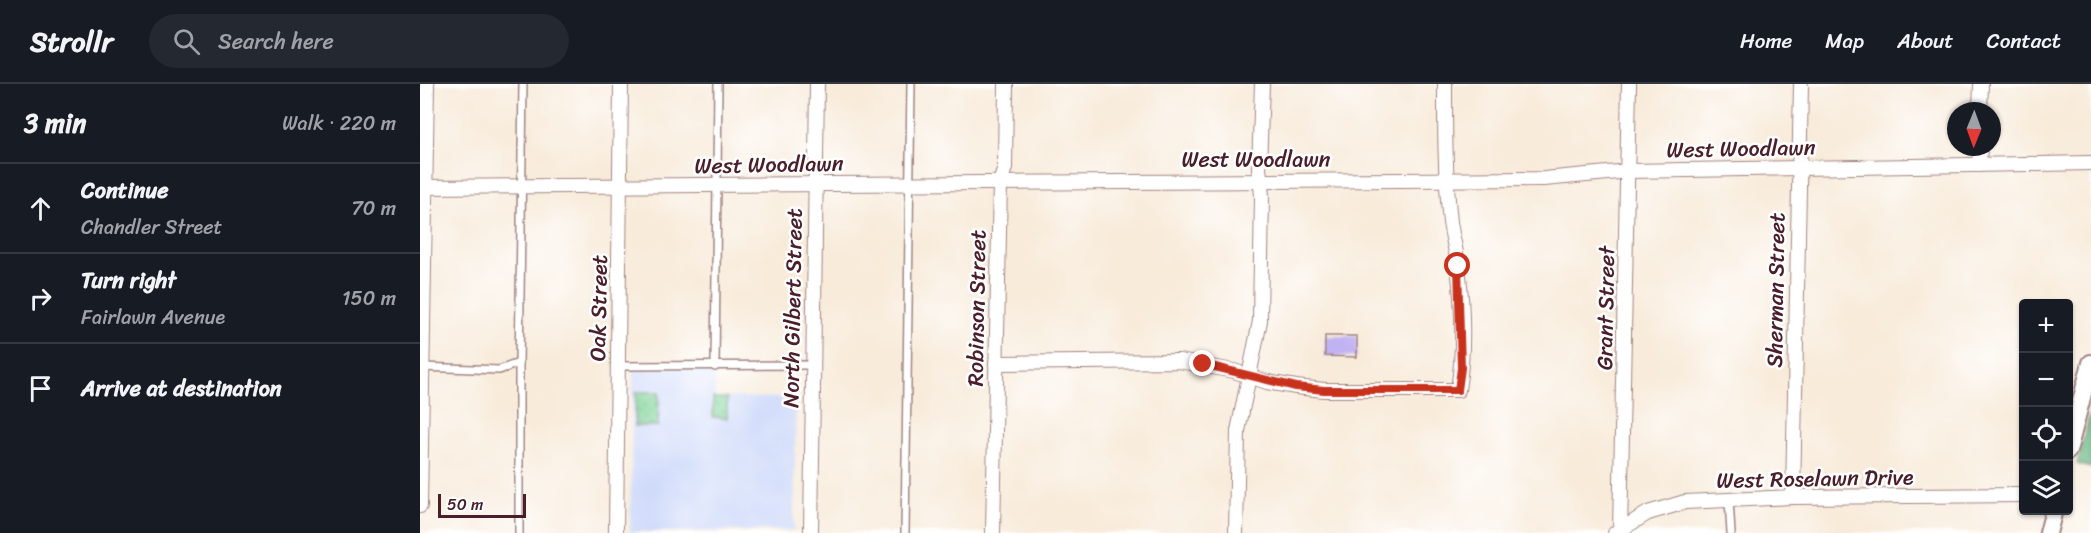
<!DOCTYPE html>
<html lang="en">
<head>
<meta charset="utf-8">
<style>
  :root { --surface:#171b24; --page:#242831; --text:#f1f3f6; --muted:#9ea1a6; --line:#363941 }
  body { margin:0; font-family:Sriracha,sans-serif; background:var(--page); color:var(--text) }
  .controls { position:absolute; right:18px; bottom:18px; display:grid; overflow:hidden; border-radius:6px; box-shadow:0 2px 4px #0004 }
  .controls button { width:54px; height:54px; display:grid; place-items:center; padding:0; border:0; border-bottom:2px solid var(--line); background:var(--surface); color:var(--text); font:30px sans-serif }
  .compass { position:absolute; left:1527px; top:18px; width:54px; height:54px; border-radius:50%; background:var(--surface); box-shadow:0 2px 4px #0004; rotate:181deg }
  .scale { position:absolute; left:18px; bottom:15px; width:88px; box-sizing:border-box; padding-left:6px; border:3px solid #4a1f2b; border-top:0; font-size:16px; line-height:21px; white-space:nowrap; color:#4a1f2b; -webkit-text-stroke:4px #fff; paint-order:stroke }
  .stop { position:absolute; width:18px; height:18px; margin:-14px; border:4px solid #c8321e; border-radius:50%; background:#fff }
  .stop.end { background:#c8321e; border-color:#fff; box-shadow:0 2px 6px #0008 }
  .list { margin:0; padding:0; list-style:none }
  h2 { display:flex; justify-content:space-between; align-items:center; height:78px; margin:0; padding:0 24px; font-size:26px }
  h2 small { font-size:20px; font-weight:400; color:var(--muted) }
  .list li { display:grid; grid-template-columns:39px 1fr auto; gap:18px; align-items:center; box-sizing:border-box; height:90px; padding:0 24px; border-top:2px solid var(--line) }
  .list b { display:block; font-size:22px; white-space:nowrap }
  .list p { margin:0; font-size:20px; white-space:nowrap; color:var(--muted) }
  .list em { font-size:20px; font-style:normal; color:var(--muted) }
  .icon { flex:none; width:33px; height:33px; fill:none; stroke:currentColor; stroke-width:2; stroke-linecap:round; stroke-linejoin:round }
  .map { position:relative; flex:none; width:1671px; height:449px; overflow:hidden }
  header { display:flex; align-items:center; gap:36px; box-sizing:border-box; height:84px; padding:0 30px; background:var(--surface); border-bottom:2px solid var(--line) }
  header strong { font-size:28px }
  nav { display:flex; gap:33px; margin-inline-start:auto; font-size:21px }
  .search { width:420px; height:54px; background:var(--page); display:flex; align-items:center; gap:15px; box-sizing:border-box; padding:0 21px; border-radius:33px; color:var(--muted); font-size:22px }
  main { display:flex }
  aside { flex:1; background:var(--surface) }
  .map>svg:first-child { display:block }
  .built { fill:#cfdafa }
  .forest { fill:url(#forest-firs); stroke:#576a55; stroke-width:1.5 }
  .park { fill:url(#park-dots); stroke:#627860; stroke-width:1.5 }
  .building { fill:#c1b2f3 }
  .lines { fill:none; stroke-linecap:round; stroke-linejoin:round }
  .service-casing { stroke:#a18582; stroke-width:10 }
  .minor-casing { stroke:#a18582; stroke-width:16 }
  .tertiary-casing { stroke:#a18582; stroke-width:20 }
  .service { stroke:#fff; stroke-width:7 }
  .minor { stroke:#fff; stroke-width:14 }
  .tertiary { stroke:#fff; stroke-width:16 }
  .route { stroke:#c8321e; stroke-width:8 }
  .labels { text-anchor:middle; stroke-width:5; stroke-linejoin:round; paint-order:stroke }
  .street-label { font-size:22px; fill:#4a1f2b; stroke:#fff }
</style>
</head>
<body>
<header>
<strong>Strollr</strong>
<div class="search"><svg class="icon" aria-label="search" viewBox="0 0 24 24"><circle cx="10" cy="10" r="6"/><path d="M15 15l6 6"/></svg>Search here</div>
<nav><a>Home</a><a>Map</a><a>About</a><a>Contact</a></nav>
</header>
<main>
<aside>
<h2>3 min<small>Walk · 220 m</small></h2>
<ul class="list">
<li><svg class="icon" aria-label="ahead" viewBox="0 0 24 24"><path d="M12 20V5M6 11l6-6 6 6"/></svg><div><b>Continue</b><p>Chandler Street</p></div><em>70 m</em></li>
<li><svg class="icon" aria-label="right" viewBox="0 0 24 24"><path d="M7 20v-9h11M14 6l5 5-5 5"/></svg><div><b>Turn right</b><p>Fairlawn Avenue</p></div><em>150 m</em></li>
<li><svg class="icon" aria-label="arrive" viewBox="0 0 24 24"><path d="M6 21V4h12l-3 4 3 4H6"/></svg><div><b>Arrive at destination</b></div></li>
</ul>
</aside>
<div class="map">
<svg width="1671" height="449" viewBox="0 0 1671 449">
  <defs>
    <pattern id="forest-firs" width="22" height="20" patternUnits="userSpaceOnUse" patternTransform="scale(1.5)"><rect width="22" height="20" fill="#64b47f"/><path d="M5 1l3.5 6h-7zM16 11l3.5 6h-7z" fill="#549268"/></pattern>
    <pattern id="park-dots" width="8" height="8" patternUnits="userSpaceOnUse" patternTransform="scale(1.5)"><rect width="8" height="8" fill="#7bd296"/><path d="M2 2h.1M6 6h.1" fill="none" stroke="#6cb481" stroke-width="1.8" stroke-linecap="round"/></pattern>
  </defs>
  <rect width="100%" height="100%" fill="#fff"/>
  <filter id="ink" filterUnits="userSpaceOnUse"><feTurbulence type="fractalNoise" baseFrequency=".0167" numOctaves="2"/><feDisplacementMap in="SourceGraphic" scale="12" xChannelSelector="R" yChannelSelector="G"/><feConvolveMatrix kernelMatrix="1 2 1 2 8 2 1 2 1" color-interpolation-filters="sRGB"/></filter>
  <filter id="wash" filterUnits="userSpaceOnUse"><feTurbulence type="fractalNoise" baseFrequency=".008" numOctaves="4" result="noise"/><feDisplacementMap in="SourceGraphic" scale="24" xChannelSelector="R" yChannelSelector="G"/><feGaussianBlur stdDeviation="1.35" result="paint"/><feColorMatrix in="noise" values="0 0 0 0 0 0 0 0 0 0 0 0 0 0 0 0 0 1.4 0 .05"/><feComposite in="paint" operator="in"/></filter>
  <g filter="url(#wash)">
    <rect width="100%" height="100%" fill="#f8ebda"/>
    <polygon class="built" points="213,282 295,283 295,313 376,314 374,446 210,448"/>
    <polygon class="forest" points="1671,324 1671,384 1657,380"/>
    <g class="park">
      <polygon points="216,308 239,308 238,342 215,342"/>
      <polygon points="293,314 307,314 307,334 293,333"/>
    </g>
    <g id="blocks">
      <polygon class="building" points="905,252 937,252 937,273 905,272"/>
    </g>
  </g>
  <g filter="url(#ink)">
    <use href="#blocks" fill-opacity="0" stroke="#a18582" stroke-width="1.5"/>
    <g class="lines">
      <g class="service-casing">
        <g id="service">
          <polyline points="199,282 392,281"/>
          <polyline points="2,283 79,286 99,279"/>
          <polyline points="295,283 298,0"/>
          <polyline points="1309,416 1311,449"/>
          <polyline points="99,449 99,283 103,0"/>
          <polyline points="485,449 491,0"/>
        </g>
      </g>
      <g class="minor-casing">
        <g id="minor">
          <polyline points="1560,27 1561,0"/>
          <polyline points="1559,81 1560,63"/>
          <polyline points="0,103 1124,95 1209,87 1671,79"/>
          <path d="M576 279 759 277 814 287 847 298 876 303 904 306H1038C1044 267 1043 223 1038 183 1037 168 1032 153 1030 138 1025 92 1025 46 1025 0"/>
          <polyline points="1373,413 1381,0"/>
          <polyline points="0,422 7,0"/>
          <polyline points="196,449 201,0"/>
          <polyline points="391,449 397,0"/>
          <polyline points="573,449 580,98 585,84 586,0"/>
          <polyline points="816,449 818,347 840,237 842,111 839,84 842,0"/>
          <polyline points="1195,449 1228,429 1265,418 1373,413 1604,411"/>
          <polyline points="1200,449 1209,0"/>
        </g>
      </g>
      <g class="tertiary-casing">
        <g id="tertiary">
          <polyline points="1648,367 1671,279"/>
          <polyline points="1628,449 1634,426"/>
        </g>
      </g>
      <use href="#service" class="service"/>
      <use href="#minor" class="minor"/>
      <use href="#tertiary" class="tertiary"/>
    </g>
  </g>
  <g class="lines" filter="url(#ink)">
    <polyline class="route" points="783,280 876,303 904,306 1038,306 1041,284 1038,182"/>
  </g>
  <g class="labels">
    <g class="street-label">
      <text transform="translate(1321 64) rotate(-1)" y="8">West Woodlawn</text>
      <text x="836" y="83">West Woodlawn</text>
      <text transform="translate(349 80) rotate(-1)" y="8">West Woodlawn</text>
      <text transform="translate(1355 206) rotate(-89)" y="8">Sherman Street</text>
      <text transform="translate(178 224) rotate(-89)" y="8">Oak Street</text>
      <text transform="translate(372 224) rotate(-89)" y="8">North Gilbert Street</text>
      <text transform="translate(556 224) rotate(-89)" y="8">Robinson Street</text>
      <text transform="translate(1185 224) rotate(-89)" y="8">Grant Street</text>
      <text transform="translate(1395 394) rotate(-1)" y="8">West Roselawn Drive</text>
    </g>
  </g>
</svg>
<div class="controls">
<button>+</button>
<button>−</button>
<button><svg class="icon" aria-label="locate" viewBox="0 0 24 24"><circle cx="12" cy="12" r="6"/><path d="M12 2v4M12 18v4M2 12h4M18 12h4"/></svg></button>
<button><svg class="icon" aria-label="layers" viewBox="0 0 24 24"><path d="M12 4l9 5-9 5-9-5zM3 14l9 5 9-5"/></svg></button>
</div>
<svg class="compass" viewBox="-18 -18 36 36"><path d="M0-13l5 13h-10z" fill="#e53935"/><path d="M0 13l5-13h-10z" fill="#9ea1a6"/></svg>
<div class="scale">50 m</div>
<div class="stop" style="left:1038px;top:182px"></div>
<div class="stop end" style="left:783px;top:280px"></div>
</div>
</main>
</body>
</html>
